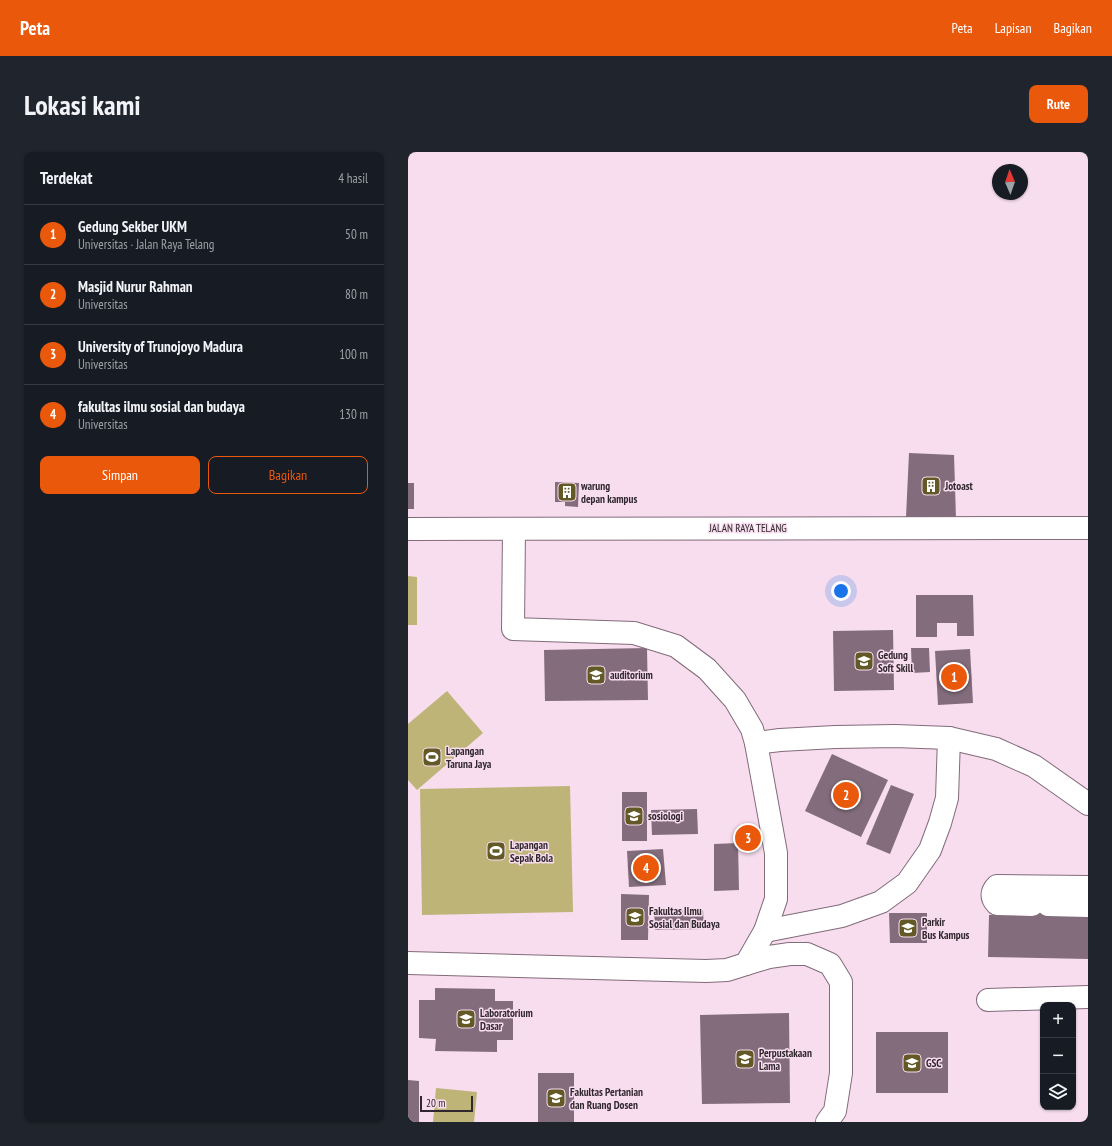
<!DOCTYPE html>
<html lang="id">
<head>
<meta charset="utf-8">
<style>
  :root { --surface:#171b24; --page:#20242c; --text:#f1f3f6; --muted:#9ea1a6; --line:#363941; --accent:#ea580c }
  body { margin:0; font-family:"PT Sans Narrow",sans-serif; background:var(--page); color:var(--text) }
  .controls { position:absolute; right:12px; bottom:12px; display:grid; overflow:hidden; border-radius:8px; box-shadow:0 1px 3px #0004 }
  .controls button { width:36px; height:36px; display:grid; place-items:center; padding:0; border:0; border-bottom:1px solid var(--line); background:var(--surface); color:var(--text); font:20px sans-serif }
  .compass { position:absolute; left:584px; top:12px; width:36px; height:36px; border-radius:50%; background:var(--surface); box-shadow:0 1px 3px #0004; rotate:358deg }
  .scale { position:absolute; left:12px; bottom:10px; width:53px; box-sizing:border-box; padding-left:4px; border:2px solid #31272e; border-top:0; font-size:11px; line-height:14px; white-space:nowrap; color:#31272e; -webkit-text-stroke:3px #f7ddee; paint-order:stroke }
  .you { position:absolute; left:433px; top:439px; width:14px; height:14px; margin:-10px; border:3px solid #fff; border-radius:50%; background:#1a73e8; box-shadow:0 0 0 6px #1a73e833 }
  .badge { display:grid; place-items:center; width:26px; height:26px; border-radius:50%; background:var(--accent); color:#fff; font-size:13px; font-weight:700 }
  .pin { position:absolute; translate:-50% -50%; border:2px solid #fff; box-shadow:0 1px 4px #0006 }
  .list { margin:0; padding:0; list-style:none }
  h2 { display:flex; justify-content:space-between; align-items:center; height:52px; margin:0; padding:0 16px; font-size:17px }
  h2 small { font-size:13px; font-weight:400; color:var(--muted) }
  .list li { display:grid; grid-template-columns:26px 1fr auto; gap:12px; align-items:center; box-sizing:border-box; height:60px; padding:0 16px; border-top:1px solid var(--line) }
  .list b { display:block; font-size:15px; white-space:nowrap }
  .list p { margin:0; font-size:13px; white-space:nowrap; color:var(--muted) }
  .list em { font-size:13px; font-style:normal; color:var(--muted) }
  .actions { display:flex; gap:8px; padding:12px 16px }
  .actions a { flex:1; padding:9px 0; border:1px solid var(--accent); border-radius:8px; text-align:center; font-size:14px; color:var(--accent) }
  .actions .main { background:var(--accent); color:#fff }
  .icon { flex:none; width:22px; height:22px; fill:none; stroke:currentColor; stroke-width:2; stroke-linecap:round; stroke-linejoin:round }
  .map { position:relative; flex:none; width:680px; height:970px; overflow:hidden; border-radius:8px }
  header { display:flex; align-items:center; gap:24px; box-sizing:border-box; height:56px; padding:0 20px; background:var(--accent); color:#fff }
  header strong { font-size:19px }
  nav { display:flex; gap:22px; margin-inline-start:auto; font-size:14px }
  .intro { display:flex; align-items:center; justify-content:space-between; box-sizing:border-box; height:96px; padding:0 24px }
  h1 { margin:0; font-size:28px }
  .button { padding:10px 18px; border-radius:8px; background:var(--accent); color:#fff; font-size:14px; font-weight:700 }
  main { display:flex; gap:24px; padding:0 24px }
  aside { flex:1; background:var(--surface); border-radius:8px; box-shadow:0 1px 3px #0004 }
  .map>svg:first-child { display:block }
  .green { fill:#beb478 }
  .building { fill:#836d7c }
  .lines { fill:none; stroke-linecap:round; stroke-linejoin:round }
  .minor-casing { stroke:#826b7a; stroke-width:24 }
  .minor { stroke:#fff; stroke-width:22 }
  .labels { text-anchor:middle; stroke-width:3; stroke-linejoin:round; paint-order:stroke }
  .poi-label { font-size:11px; font-weight:bold; fill:#31272e; stroke:#f7ddee; text-anchor:start }
  .street-label { font-size:11px; fill:#31272e; stroke:#f7ddee }
</style>
</head>
<body>
<header>
<strong>Peta</strong>
<nav><a>Peta</a><a>Lapisan</a><a>Bagikan</a></nav>
</header>
<div class="intro"><h1>Lokasi kami</h1><a class="button">Rute</a></div>
<main>
<aside>
<h2>Terdekat<small>4 hasil</small></h2>
<ul class="list">
<li><span class="badge">1</span><div><b>Gedung Sekber UKM</b><p>Universitas · Jalan Raya Telang</p></div><em>50 m</em></li>
<li><span class="badge">2</span><div><b>Masjid Nurur Rahman</b><p>Universitas</p></div><em>80 m</em></li>
<li><span class="badge">3</span><div><b>University of Trunojoyo Madura</b><p>Universitas</p></div><em>100 m</em></li>
<li><span class="badge">4</span><div><b>fakultas ilmu sosial dan budaya</b><p>Universitas</p></div><em>130 m</em></li>
</ul>
<div class="actions"><a class="main">Simpan</a><a>Bagikan</a></div>
</aside>
<div class="map">
<svg width="680" height="970" viewBox="0 0 680 970">
  <rect width="100%" height="100%" fill="#f7ddee"/>
  <g class="green">
    <polygon points="0,424 9,425 9,473 0,473"/>
    <polygon points="39,539 75,581 9,638 0,628 0,572"/>
    <polygon points="162,634 165,760 14,763 12,637"/>
    <polygon points="28,936 69,940 66,970 25,970"/>
  </g>
  <g class="building">
    <polygon points="501,301 546,303 548,367 498,365"/>
    <polygon points="147,330 171,331 170,355 157,354 157,350 147,350"/>
    <rect x="0" y="331" width="6" height="26"/>
    <polygon points="508,443 565,443 566,484 549,484 549,471 529,471 529,485 508,485"/>
    <polygon points="485,478 486,538 426,539 425,479"/>
    <polygon points="239,496 240,548 137,549 136,498"/>
    <polygon points="503,496 521,496 522,520 504,521"/>
    <polygon points="562,497 565,551 530,553 527,499"/>
    <polygon points="424,602 480,628 453,685 397,659"/>
    <polygon points="483,633 506,642 482,702 458,692"/>
    <rect x="214" y="640" width="25" height="49"/>
    <polygon points="289,657 290,682 244,683 243,658"/>
    <polygon points="330,691 331,738 306,739 306,692"/>
    <polygon points="255,697 258,733 221,735 219,699"/>
    <polygon points="213,742 241,743 240,788 213,788"/>
    <polygon points="625,750 680,761 680,807 580,805 581,763 624,764"/>
    <polygon points="295,758 296,777 247,778 246,759"/>
    <polygon points="481,761 519,761 519,791 482,791"/>
    <polygon points="27,836 87,837 87,849 105,849 105,888 89,888 89,900 27,899 28,887 11,886 11,848 27,848"/>
    <polygon points="381,861 382,951 294,952 292,863"/>
    <rect x="468" y="880" width="72" height="61"/>
    <rect x="130" y="921" width="36" height="49"/>
    <polygon points="0,928 11,929 11,970 0,970"/>
  </g>
  <g class="lines">
    <g class="minor-casing">
      <g id="minor">
        <polyline points="0,377 680,376"/>
        <polyline points="348,591 372,588 427,585 487,584 541,586 588,597 626,614 680,652"/>
        <path d="M624 753 589 752C583 746 583 740 589 734L680 735"/>
        <polyline points="640,753 680,754"/>
        <polyline points="357,779 434,764 473,750 499,731 522,698 532,671 539,646 541,586"/>
        <polyline points="0,811 298,819 319,818 338,812 357,779 368,747 368,701 348,591 344,577 327,548 299,517 268,494 226,481 105,477 106,377"/>
        <polyline points="338,812 361,805 382,802 399,802 422,812 433,830 433,921 427,959 419,970"/>
        <polyline points="580,848 680,845"/>
      </g>
    </g>
    <use href="#minor" class="minor"/>
  </g>
  <defs>
    <g id="building-square" transform="scale(1)"><rect x="-9" y="-9" width="18" height="18" rx="4" fill="#625926" stroke="#f7ddee"/><path d="M-4-6H4V6H1V3H-1V6H-4ZM-2.5-4.3h1.7v1.8h-1.7ZM.8-4.3h1.7v1.8H.8ZM-2.5-1h1.7V.8h-1.7ZM.8-1h1.7V.8H.8Z" fill="#fff"/></g>
    <g id="university-square" transform="scale(1)"><rect x="-9" y="-9" width="18" height="18" rx="4" fill="#625926" stroke="#f7ddee"/><path d="M0-5L7-2L0 1L-7-2ZM-4 1L0 2.5L4 1V4Q0 6-4 4Z" fill="#fff"/></g>
    <g id="stadium-square" transform="scale(1)"><rect x="-9" y="-9" width="18" height="18" rx="4" fill="#625926" stroke="#f7ddee"/><path d="M0-5a6.5 5 0 1 0 0 10a6.5 5 0 1 0 0-10ZM-3.5-1.8h7v3.6h-7Z" fill="#fff"/></g>
  </defs>
  <g fill-rule="evenodd">
    <use href="#building-square" x="523" y="334"/>
    <use href="#building-square" x="159" y="340"/>
    <use href="#university-square" x="456" y="509"/>
    <use href="#university-square" x="188" y="523"/>
    <use href="#stadium-square" x="24" y="605"/>
    <use href="#university-square" x="226" y="664"/>
    <use href="#stadium-square" x="88" y="699"/>
    <use href="#university-square" x="227" y="765"/>
    <use href="#university-square" x="500" y="776"/>
    <use href="#university-square" x="58" y="867"/>
    <use href="#university-square" x="337" y="907"/>
    <use href="#university-square" x="504" y="911"/>
    <use href="#university-square" x="148" y="946"/>
  </g>
  <g class="labels">
    <g class="poi-label">
      <text x="173" y="338">warung<tspan x="173" dy="13">depan kampus</tspan></text>
      <text x="537" y="338">Jotoast</text>
      <text x="470" y="507">Gedung<tspan x="470" dy="13">Soft Skill</tspan></text>
      <text x="202" y="527">auditorium</text>
      <text x="38" y="603">Lapangan<tspan x="38" dy="13">Taruna Jaya</tspan></text>
      <text x="240" y="668">sosiologi</text>
      <text x="102" y="697">Lapangan<tspan x="102" dy="13">Sepak Bola</tspan></text>
      <text x="241" y="763">Fakultas Ilmu<tspan x="241" dy="13">Sosial dan Budaya</tspan></text>
      <text x="514" y="774">Parkir<tspan x="514" dy="13">Bus Kampus</tspan></text>
      <text x="72" y="865">Laboratorium<tspan x="72" dy="13">Dasar</tspan></text>
      <text x="351" y="905">Perpustakaan<tspan x="351" dy="13">Lama</tspan></text>
      <text x="518" y="915">GSC</text>
      <text x="162" y="944">Fakultas Pertanian<tspan x="162" dy="13">dan Ruang Dosen</tspan></text>
    </g>
    <g class="street-label">
      <text x="340" y="380">JALAN RAYA TELANG</text>
    </g>
  </g>
</svg>
<div class="controls">
<button>+</button>
<button>−</button>
<button><svg class="icon" aria-label="layers" viewBox="0 0 24 24"><path d="M12 4l9 5-9 5-9-5zM3 14l9 5 9-5"/></svg></button>
</div>
<svg class="compass" viewBox="-18 -18 36 36"><path d="M0-13l5 13h-10z" fill="#e53935"/><path d="M0 13l5-13h-10z" fill="#9ea1a6"/></svg>
<div class="scale">20 m</div>
<div class="you"></div>
<div class="pin badge" style="left:546px;top:525px">1</div>
<div class="pin badge" style="left:438px;top:643px">2</div>
<div class="pin badge" style="left:340px;top:686px">3</div>
<div class="pin badge" style="left:238px;top:716px">4</div>
</div>
</main>
</body>
</html>
